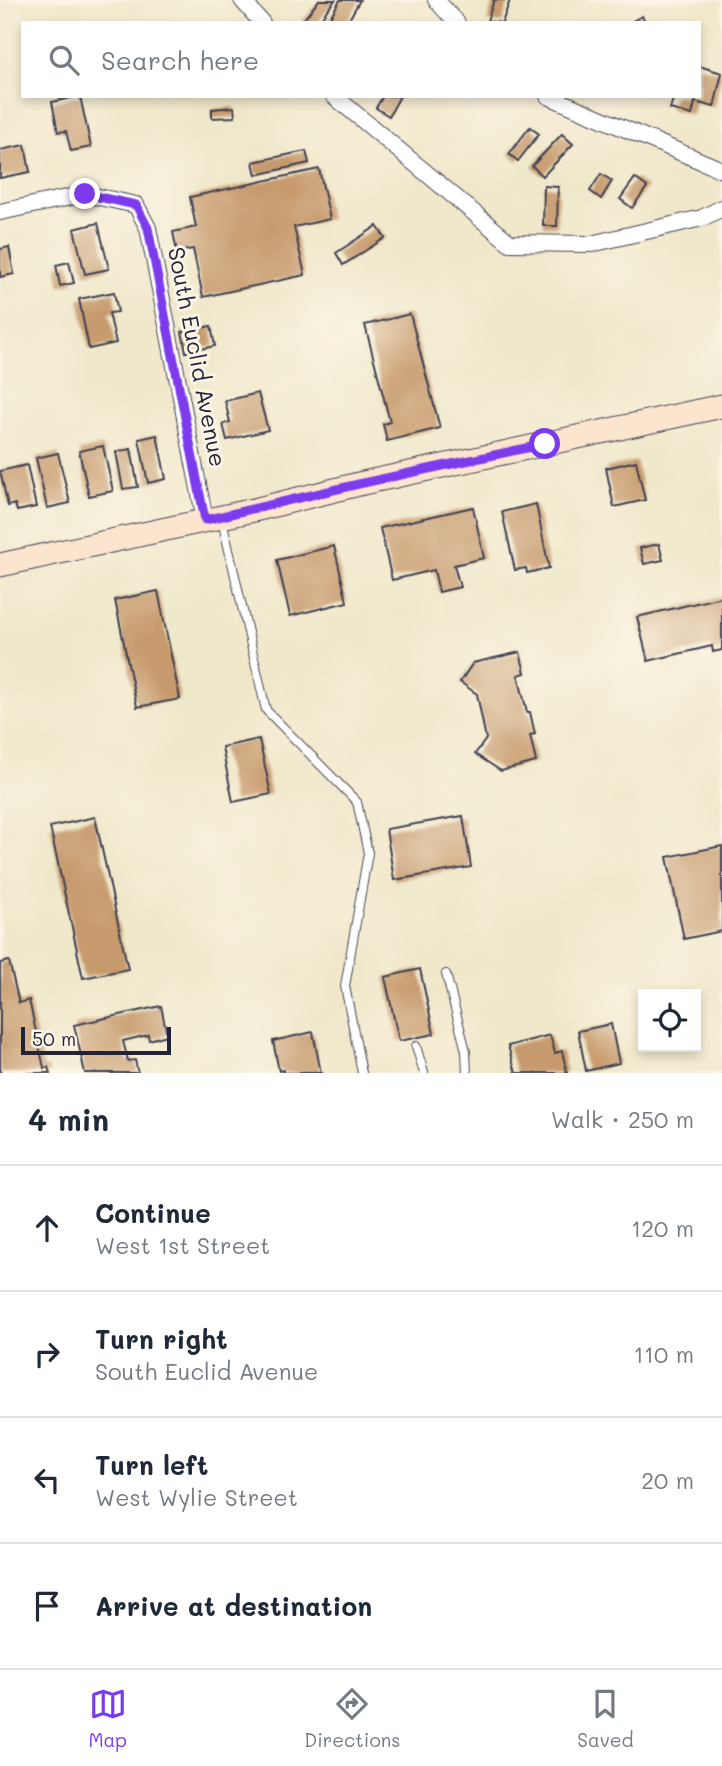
<!DOCTYPE html>
<html lang="en">
<head>
<meta charset="utf-8">
<style>
  :root { --surface:#fff; --page:#f6f6f7; --text:#1f2937; --muted:#747a83; --line:#e0e1e3; --accent:#7c3aed }
  body { margin:0; font-family:Mali,sans-serif; background:var(--page); color:var(--text) }
  .controls { position:absolute; right:21px; bottom:21px; display:grid; overflow:hidden; border-radius:0px; box-shadow:0 4px 10px #0003 }
  .controls button { width:63px; height:63px; display:grid; place-items:center; padding:0; border:0; border-bottom:2px solid var(--line); background:var(--surface); color:var(--text); font:35px sans-serif }
  .scale { position:absolute; left:21px; bottom:18px; width:150px; box-sizing:border-box; padding-left:7px; border:4px solid #22223b; border-top:0; font-size:19px; line-height:24px; white-space:nowrap; color:#22223b; -webkit-text-stroke:5px #fcf5e5; paint-order:stroke }
  .stop { position:absolute; width:21px; height:21px; margin:-16px; border:5px solid #7c3aed; border-radius:50%; background:#fff }
  .stop.end { background:#7c3aed; border-color:#fff; box-shadow:0 2px 7px #0008 }
  .list { margin:0; padding:0; list-style:none }
  h2 { display:flex; justify-content:space-between; align-items:center; height:91px; margin:0; padding:0 28px; font-size:30px }
  h2 small { font-size:23px; font-weight:400; color:var(--muted) }
  .list li { display:grid; grid-template-columns:46px 1fr auto; gap:21px; align-items:center; box-sizing:border-box; height:126px; padding:0 28px; border-top:2px solid var(--line) }
  .list b { display:block; font-size:26px; white-space:nowrap }
  .list p { margin:0; font-size:23px; white-space:nowrap; color:var(--muted) }
  .list em { font-size:23px; font-style:normal; color:var(--muted) }
  .icon { flex:none; width:38px; height:38px; fill:none; stroke:currentColor; stroke-width:2; stroke-linecap:round; stroke-linejoin:round }
  .map { position:relative; flex:none; width:722px; height:1073px; overflow:hidden }
  .search { position:absolute; background:var(--surface); box-shadow:0 4px 10px #0003; left:21px; right:21px; top:21px; height:77px; display:flex; align-items:center; gap:18px; box-sizing:border-box; padding:0 24px; border-radius:0px; color:var(--muted); font-size:26px }
  .sheet { height:595px; background:var(--surface) }
  nav { display:flex; justify-content:space-around; align-items:center; box-sizing:border-box; height:98px; border-top:2px solid var(--line); background:var(--surface); font-size:19px; color:var(--muted) }
  nav a { display:grid; justify-items:center; gap:4px }
  nav .on { color:var(--accent) }
  .map>svg:first-child { display:block }
  .building { fill:#c79b6e }
  .lines { fill:none; stroke-linecap:round; stroke-linejoin:round }
  .lane-casing { stroke:#414051; stroke-width:10 }
  .street-casing { stroke:#414051; stroke-width:18 }
  .secondary-casing { stroke:#414051; stroke-width:25 }
  .lane { stroke:#fff; stroke-width:8 }
  .street { stroke:#fff; stroke-width:16 }
  .secondary { stroke:#fbe5cf; stroke-width:23 }
  .route { stroke:#7c3aed; stroke-width:9 }
  .labels { text-anchor:middle; stroke-width:6; stroke-linejoin:round; paint-order:stroke }
  .street-label { font-size:23px; fill:#22223b; stroke:#fcf5e5 }
</style>
</head>
<body>
<div class="map">
<svg width="722" height="1073" viewBox="0 0 722 1073">
  <rect width="100%" height="100%" fill="#fcf5e5"/>
  <filter id="ink" filterUnits="userSpaceOnUse"><feTurbulence type="fractalNoise" baseFrequency=".0143" numOctaves="2"/><feDisplacementMap in="SourceGraphic" scale="14" xChannelSelector="R" yChannelSelector="G"/><feConvolveMatrix kernelMatrix="1 2 1 2 8 2 1 2 1" color-interpolation-filters="sRGB"/></filter>
  <filter id="wash" filterUnits="userSpaceOnUse"><feTurbulence type="fractalNoise" baseFrequency=".00686" numOctaves="4" result="noise"/><feDisplacementMap in="SourceGraphic" scale="28" xChannelSelector="R" yChannelSelector="G"/><feGaussianBlur stdDeviation="1.57" result="paint"/><feColorMatrix in="noise" values="0 0 0 0 0 0 0 0 0 0 0 0 0 0 0 0 0 1.4 0 .05"/><feComposite in="paint" operator="in"/></filter>
  <g filter="url(#wash)">
    <rect width="100%" height="100%" fill="#f0e8cb"/>
    <g id="blocks">
      <g class="building">
        <polygon points="319,0 335,0 317,23 301,23"/>
        <polygon points="340,0 360,0 347,23 327,23"/>
        <polygon points="494,0 510,0 502,23 487,21"/>
        <polygon points="642,16 646,23 629,23"/>
        <polygon points="699,66 722,73 714,107 695,102 692,115 670,109 674,96 699,96"/>
        <polygon points="80,96 91,147 71,151 66,131 58,132 52,102"/>
        <polygon points="383,96 400,96 389,116 376,108"/>
        <polygon points="234,107 235,117 212,118 212,109"/>
        <polygon points="530,127 539,134 518,161 509,154"/>
        <polygon points="562,134 573,144 543,176 532,166"/>
        <polygon points="25,145 30,172 0,178 0,150"/>
        <polygon points="306,151 309,163 256,175 253,162"/>
        <polygon points="319,169 330,219 294,227 305,275 203,297 193,249 177,252 173,232 196,227 190,197"/>
        <polygon points="601,174 612,181 601,199 590,191"/>
        <polygon points="635,178 647,187 632,208 620,199"/>
        <polygon points="544,186 558,187 557,226 543,226"/>
        <polygon points="98,223 109,269 85,274 74,229"/>
        <polygon points="377,226 385,238 343,265 336,253"/>
        <polygon points="9,247 14,274 0,277 0,249"/>
        <polygon points="69,262 74,283 60,286 56,265"/>
        <polygon points="114,292 118,312 109,313 116,343 89,349 79,299"/>
        <polygon points="410,314 440,428 387,441 383,424 390,422 365,325"/>
        <polygon points="211,326 215,346 186,352 182,332"/>
        <polygon points="258,393 268,430 227,440 223,424 230,422 225,401"/>
        <polygon points="157,435 166,479 148,483 139,439"/>
        <polygon points="103,446 113,491 89,496 79,451"/>
        <polygon points="131,449 138,487 123,489 116,452"/>
        <polygon points="58,453 70,503 47,508 36,458"/>
        <polygon points="636,461 645,500 614,507 606,468"/>
        <polygon points="27,465 36,507 17,511 15,504 8,506 0,471"/>
        <polygon points="536,504 549,568 527,573 526,568 515,570 502,512"/>
        <polygon points="473,507 484,558 454,565 460,587 439,592 434,570 392,580 380,528"/>
        <polygon points="659,544 663,560 644,564 640,548"/>
        <polygon points="334,546 347,602 290,616 277,560"/>
        <polygon points="158,591 180,699 137,707 115,600"/>
        <polygon points="722,597 722,650 713,652 712,646 648,661 637,617"/>
        <polygon points="520,652 525,673 518,675 527,712 530,712 535,734 530,735 536,762 501,771 475,754 486,739 477,694 460,682 473,663"/>
        <polygon points="259,739 271,794 233,802 222,747"/>
        <polygon points="463,816 471,867 394,880 386,829"/>
        <polygon points="95,817 128,969 83,978 50,827"/>
        <polygon points="722,846 722,931 684,939 667,857"/>
        <polygon points="9,961 19,1003 29,1000 44,1068 48,1067 50,1073 0,1073 0,963"/>
        <polygon points="420,969 434,1034 399,1041 385,977"/>
        <polygon points="161,1006 167,1035 149,1040 148,1035 123,1041 128,1061 135,1060 138,1073 85,1073 74,1025"/>
        <polygon points="611,1024 619,1063 586,1071 578,1031"/>
        <polygon points="313,1032 321,1073 283,1073 283,1070 279,1071 273,1041"/>
        <polygon points="550,1035 555,1053 562,1051 567,1073 516,1073 508,1046"/>
      </g>
    </g>
  </g>
  <g filter="url(#ink)">
    <use href="#blocks" fill-opacity="0" stroke="#414051" stroke-width="2"/>
    <g class="lines">
      <g class="lane-casing">
        <g id="lane">
          <polyline points="222,520 266,710 357,802 368,853 345,986 362,1073"/>
          <polyline points="446,974 466,1051 467,1073"/>
          <polyline points="416,1046 424,1073"/>
        </g>
      </g>
      <g class="street-casing">
        <g id="street">
          <polyline points="242,0 262,23"/>
          <polyline points="436,0 457,23"/>
          <polyline points="334,96 510,243 591,244 702,218 722,208"/>
          <polyline points="548,96 722,170"/>
          <polyline points="0,212 85,194 136,205 148,228 205,520"/>
        </g>
      </g>
      <g class="secondary-casing">
        <polyline id="secondary" points="0,565 254,510 363,483 722,406"/>
      </g>
      <use href="#lane" class="lane"/>
      <use href="#street" class="street"/>
      <use href="#secondary" class="secondary"/>
    </g>
  </g>
  <g class="lines" filter="url(#ink)">
    <polyline class="route" points="85,194 136,205 148,228 205,520 363,483 545,444"/>
  </g>
  <g class="labels">
    <g class="street-label">
      <text transform="translate(197 357) rotate(79)" y="8">South Euclid Avenue</text>
    </g>
  </g>
</svg>
<div class="controls">
<button><svg class="icon" aria-label="locate" viewBox="0 0 24 24"><circle cx="12" cy="12" r="6"/><path d="M12 2v4M12 18v4M2 12h4M18 12h4"/></svg></button>
</div>
<div class="scale">50 m</div>
<div class="stop" style="left:545px;top:444px"></div>
<div class="stop end" style="left:85px;top:194px"></div>
<div class="search"><svg class="icon" aria-label="search" viewBox="0 0 24 24"><circle cx="10" cy="10" r="6"/><path d="M15 15l6 6"/></svg>Search here</div>
</div>
<section class="sheet">
<h2>4 min<small>Walk · 250 m</small></h2>
<ul class="list">
<li><svg class="icon" aria-label="ahead" viewBox="0 0 24 24"><path d="M12 20V5M6 11l6-6 6 6"/></svg><div><b>Continue</b><p>West 1st Street</p></div><em>120 m</em></li>
<li><svg class="icon" aria-label="right" viewBox="0 0 24 24"><path d="M7 20v-9h11M14 6l5 5-5 5"/></svg><div><b>Turn right</b><p>South Euclid Avenue</p></div><em>110 m</em></li>
<li><svg class="icon" aria-label="left" viewBox="0 0 24 24"><path d="M17 20v-9H6M10 6l-5 5 5 5"/></svg><div><b>Turn left</b><p>West Wylie Street</p></div><em>20 m</em></li>
<li><svg class="icon" aria-label="arrive" viewBox="0 0 24 24"><path d="M6 21V4h12l-3 4 3 4H6"/></svg><div><b>Arrive at destination</b></div></li>
</ul>
</section>
<nav>
<a class="on"><svg class="icon" aria-label="map" viewBox="0 0 24 24"><path d="M3 6l6-2 6 2 6-2v14l-6 2-6-2-6 2zM9 4v14M15 6v14"/></svg>Map</a>
<a><svg class="icon" aria-label="directions" viewBox="0 0 24 24"><path d="M12 3l9 9-9 9-9-9zM9 14v-3h6M13 9l2 2-2 2"/></svg>Directions</a>
<a><svg class="icon" aria-label="saved" viewBox="0 0 24 24"><path d="M7 4h10v16l-5-4-5 4z"/></svg>Saved</a>
</nav>
</body>
</html>
